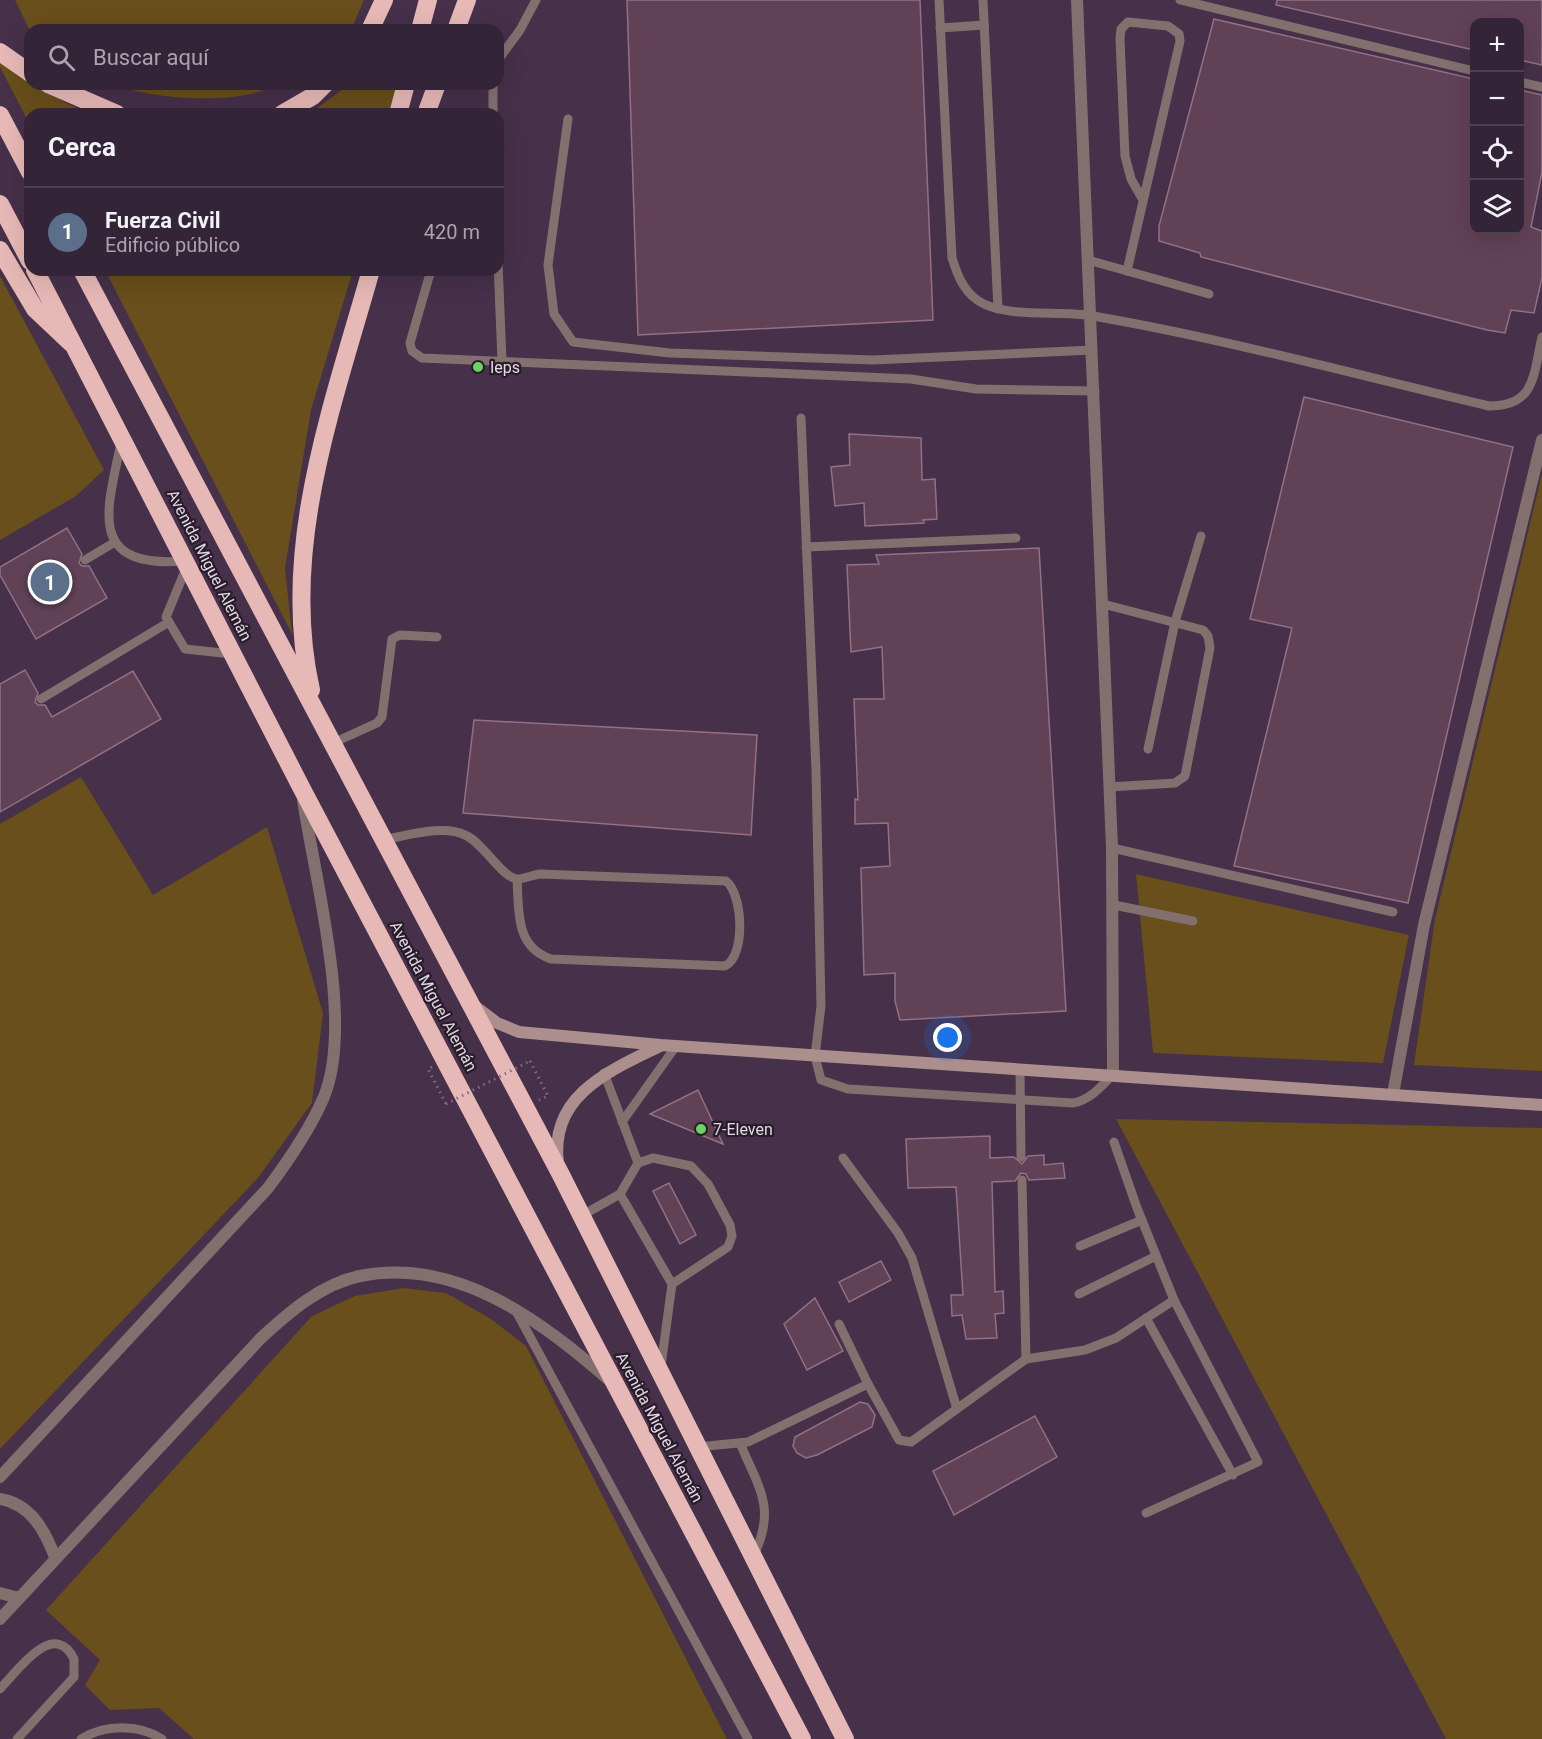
<!DOCTYPE html>
<html lang="es">
<head>
<meta charset="utf-8">
<style>
  :root { --surface:#342438; --page:#3f3043; --text:#f1f3f6; --muted:#a9a4ae; --line:#4e4153; --accent:#d6ab8b }
  body { margin:0; font-family:Roboto,sans-serif; background:var(--page); color:var(--text) }
  .controls { position:absolute; right:18px; top:18px; display:grid; overflow:hidden; border-radius:12px; box-shadow:0 6px 24px #0002 }
  .controls button { width:54px; height:54px; display:grid; place-items:center; padding:0; border:0; border-bottom:2px solid var(--line); background:var(--surface); color:var(--text); font:30px sans-serif }
  .you { position:absolute; left:948px; top:1038px; width:21px; height:21px; margin:-15px; border:4px solid #fff; border-radius:50%; background:#1a73e8; box-shadow:0 0 0 9px #1a73e833 }
  .badge { display:grid; place-items:center; width:39px; height:39px; border-radius:50%; background:var(--accent); color:#fff; font-size:20px; font-weight:700 }
  .pin { position:absolute; translate:-50% -50%; border:3px solid #fff; box-shadow:0 2px 6px #0006 }
  .list { margin:0; padding:0; list-style:none }
  h2 { display:flex; justify-content:space-between; align-items:center; height:78px; margin:0; padding:0 24px; font-size:26px }
  h2 small { font-size:20px; font-weight:400; color:var(--muted) }
  .list li { display:grid; grid-template-columns:39px 1fr auto; gap:18px; align-items:center; box-sizing:border-box; height:90px; padding:0 24px; border-top:2px solid var(--line) }
  .list b { display:block; font-size:22px; white-space:nowrap }
  .list p { margin:0; font-size:20px; white-space:nowrap; color:var(--muted) }
  .list em { font-size:20px; font-style:normal; color:var(--muted) }
  .icon { flex:none; width:33px; height:33px; fill:none; stroke:currentColor; stroke-width:2; stroke-linecap:round; stroke-linejoin:round }
  .map { position:relative; flex:none; width:1542px; height:1739px; overflow:hidden }
  .search { position:absolute; background:var(--surface); box-shadow:0 6px 24px #0002; left:24px; top:24px; width:480px; height:66px; display:flex; align-items:center; gap:15px; box-sizing:border-box; padding:0 21px; border-radius:18px; color:var(--muted); font-size:22px }
  .panel { position:absolute; background:var(--surface); box-shadow:0 6px 24px #0002; left:24px; top:108px; width:480px; height:168px; border-radius:18px }
  .map>svg:first-child { display:block }
  .green { fill:#684f1b }
  .building { fill:#614155; stroke:#937085; stroke-width:1.5 }
  .lines { fill:none; stroke-linecap:round; stroke-linejoin:round }
  .path { stroke:#806d83; stroke-width:3; stroke-dasharray:1.5 4.5; stroke-linecap:butt }
  .lane { stroke:#83706e; stroke-width:9 }
  .street { stroke:#83706e; stroke-width:12 }
  .secondary { stroke:#ac8e8c; stroke-width:12 }
  .highway { stroke:#e7b9b6; stroke-width:18 }
  .path-bridge { stroke:#806d83; stroke-width:3; stroke-dasharray:1.5 4.5; stroke-linecap:butt }
  .poi-dot { fill:#6bd363; stroke:#271c28; stroke-width:2 }
  .labels { text-anchor:middle; stroke-width:4.5; stroke-linejoin:round; paint-order:stroke }
  .poi-label { font-size:16px; fill:#e5d7e7; stroke:#271c28; text-anchor:start }
  .street-label { font-size:16px; fill:#e5d7e7; stroke:#271c28 }
</style>
</head>
<body>
<div class="map">
<svg width="1542" height="1739" viewBox="0 0 1542 1739">
  <rect width="100%" height="100%" fill="#46304a"/>
  <g class="green">
    <polygon points="15,0 364,0 351,30 30,31"/>
    <polygon points="0,55 30,77 30,84 40,84 62,101 91,114 30,114 30,125 0,67"/>
    <path d="M113 84H278C241 106 153 100 113 84Z"/>
    <polygon points="350,84 397,84 390,114 309,114"/>
    <polygon points="105,270 353,270 311,410 285,568 292,634"/>
    <polygon points="0,276 104,470 76,496 0,540"/>
    <polygon points="1542,474 1542,1071 1414,1065 1435,919"/>
    <polygon points="81,777 153,895 267,827 323,1013 312,1103 257,1179 0,1449 0,824"/>
    <polygon points="1136,874 1409,935 1383,1063 1153,1053"/>
    <polygon points="1116,1119 1542,1128 1542,1739 1446,1739"/>
    <polygon points="403,1288 446,1293 491,1319 526,1346 727,1739 194,1739 159,1708 110,1710 85,1685 100,1660 46,1610 312,1316 355,1296"/>
  </g>
  <g class="building">
    <polygon points="627,0 920,0 933,320 638,335"/>
    <polygon points="1277,0 1542,0 1542,65 1520,60 1520,22 1474,22 1474,50 1276,5"/>
    <polygon points="1214,19 1474,79 1474,230 1520,230 1520,90 1542,95 1542,172 1531,227 1542,231 1542,278 1534,313 1511,310 1505,333 1487,330 1201,257 1200,253 1159,241 1159,226"/>
    <polygon points="1304,397 1513,447 1408,903 1234,866 1292,628 1250,619"/>
    <polygon points="849,434 921,438 922,480 935,479 937,519 923,520 924,523 865,526 864,503 835,506 831,467 850,465"/>
    <polygon points="67,528 82,554 79,563 82,566 89,566 107,598 36,639 0,575 0,567"/>
    <polygon points="1039,548 1066,1011 900,1020 895,1001 895,973 864,975 861,868 890,866 888,823 855,824 855,799 858,800 854,699 884,699 882,647 851,652 847,565 879,564 876,555"/>
    <polygon points="25,670 38,693 35,702 38,705 45,705 52,717 133,671 161,719 0,812 0,684"/>
    <polygon points="474,720 757,735 751,835 463,813"/>
    <polygon points="698,1090 723,1144 650,1114"/>
    <polygon points="990,1136 990,1158 1014,1157 1022,1164 1028,1156 1044,1155 1044,1165 1063,1163 1065,1178 1029,1180 1026,1174 1021,1173 1015,1181 992,1182 995,1292 1003,1291 1004,1313 995,1314 997,1338 966,1339 962,1315 952,1316 951,1295 963,1295 956,1187 908,1188 906,1139"/>
    <polygon points="669,1183 696,1235 680,1244 653,1191"/>
    <polygon points="881,1261 891,1280 849,1302 839,1282"/>
    <polygon points="815,1298 843,1351 807,1370 784,1324"/>
    <polygon points="860,1402 868,1404 875,1415 872,1427 817,1455 806,1458 797,1453 793,1446 795,1437"/>
    <polygon points="1035,1416 1057,1457 954,1515 933,1471"/>
  </g>
  <g class="lines">
    <g class="path">
      <polyline points="530,1061 548,1096 539,1100"/>
      <polyline points="432,1067 428,1069 446,1104"/>
    </g>
    <g class="lane">
      <path d="M939 0 952 258C958 277 965 295 984 304 1014 318 1060 310 1093 316 1226 339 1357 375 1489 406 1536 406 1533 375 1542 337"/>
      <polyline points="983,0 998,309"/>
      <polyline points="1180,0 1474,71"/>
      <polyline points="940,28 984,25"/>
      <polyline points="498,60 520,30 536,0"/>
      <polyline points="1520,82 1542,87"/>
      <polyline points="493,114 493,84"/>
      <polyline points="568,119 548,265 554,314 573,342 670,353 873,360 1093,350"/>
      <polyline points="1088,260 1209,294"/>
      <polyline points="498,262 502,361"/>
      <polyline points="431,270 410,343 412,351 422,358 911,379 976,389 1095,391"/>
      <polyline points="1127,271 1180,41 1179,34 1168,26 1128,22 1121,29 1120,39 1125,156 1131,179 1143,200"/>
      <path d="M801 418 816 771 821 1006 815 1056 821 1080 848 1089 1073 1103C1090 1100 1102 1086 1113 1074"/>
      <path d="M121 443C107 510 86 569 185 561"/>
      <polyline points="806,547 1016,538"/>
      <polyline points="85,560 115,542"/>
      <polyline points="187,566 166,617 185,649 232,654"/>
      <polyline points="1103,604 1203,630 1208,636 1210,648 1185,776 1175,783 1109,787"/>
      <polyline points="41,699 169,622"/>
      <polyline points="331,744 377,723 382,717 392,639 400,635 437,637"/>
      <polyline points="1148,749 1175,622 1201,536"/>
      <path d="M382 840C406 836 443 824 465 835 484 843 501 877 517 879 524 879 533 875 540 874L726 881C743 894 746 956 725 966L551 959C515 947 519 911 517 879"/>
      <polyline points="1112,848 1393,912"/>
      <polyline points="1114,905 1193,921"/>
      <polyline points="1020,1069 1021,1157"/>
      <polyline points="604,1073 638,1163"/>
      <polyline points="622,1122 676,1046"/>
      <polyline points="843,1158 898,1233 912,1258 957,1409"/>
      <polyline points="620,1194 672,1284 661,1366"/>
      <polyline points="581,1216 620,1194 638,1163 653,1158 691,1166 708,1184 730,1225 732,1236 728,1247 672,1284"/>
      <polyline points="1080,1246 1142,1220"/>
      <polyline points="1079,1294 1156,1256"/>
      <polyline points="516,1311 748,1739"/>
      <polyline points="1146,1318 1233,1475"/>
      <polyline points="839,1324 868,1384"/>
      <polyline points="1026,1359 1085,1350 1116,1338 1174,1300 1137,1208 1114,1142"/>
      <path d="M740 1443C759 1489 777 1508 753 1557"/>
      <polyline points="697,1447 748,1442 868,1384 899,1440 911,1442 1026,1359 1022,1180"/>
      <polyline points="1146,1513 1258,1462 1174,1300"/>
      <path d="M0 1689C17 1671 54 1618 74 1659V1677L17 1739"/>
      <path d="M81 1739C105 1724 139 1724 162 1739"/>
    </g>
    <g class="street">
      <polyline points="1077,0 1112,848 1113,1074"/>
      <polyline points="1393,1094 1424,925 1542,440"/>
      <path d="M0 1477 268 1188C289 1160 309 1131 323 1099 355 1026 315 880 303 800"/>
      <path d="M0 1499C31 1504 45 1531 55 1557"/>
      <polyline points="0,1593 19,1598"/>
      <path d="M0 1619 260 1339C288 1313 321 1284 360 1276 456 1257 541 1320 609 1380"/>
    </g>
    <g class="secondary">
      <polyline points="476,1007 497,1023 519,1032 661,1045 1542,1105"/>
      <path d="M558 1163C549 1095 611 1070 660 1046"/>
    </g>
    <g class="highway">
      <polyline points="370,30 384,0"/>
      <polyline points="420,30 428,0"/>
      <polyline points="456,30 467,0"/>
      <polyline points="0,52 30,73"/>
      <polyline points="48,84 117,114"/>
      <polyline points="282,114 313,96 325,84"/>
      <polyline points="398,114 406,84"/>
      <polyline points="426,114 437,84"/>
      <polyline points="0,115 30,172"/>
      <polyline points="0,204 30,261"/>
      <polyline points="0,250 35,309 71,343"/>
      <polyline points="35,270 301,787 802,1739"/>
      <polyline points="82,270 560,1173 845,1739"/>
      <path d="M311 690C279 549 333 405 371 270"/>
    </g>
    <polyline class="path-bridge" points="446,1104 530,1061"/>
  </g>
  <g class="poi-dot">
    <circle cx="478" cy="367" r="6"/>
    <circle cx="701" cy="1129" r="6"/>
  </g>
  <g class="labels">
    <g class="poi-label">
      <text x="490" y="373">Ieps</text>
      <text x="713" y="1135">7-Eleven</text>
    </g>
    <g class="street-label">
      <text transform="translate(210 565) rotate(63)" y="6">Avenida Miguel Alemán</text>
      <text transform="translate(434 996) rotate(62)" y="6">Avenida Miguel Alemán</text>
      <text transform="translate(660 1427) rotate(62)" y="6">Avenida Miguel Alemán</text>
    </g>
  </g>
</svg>
<div class="controls">
<button>+</button>
<button>−</button>
<button><svg class="icon" aria-label="locate" viewBox="0 0 24 24"><circle cx="12" cy="12" r="6"/><path d="M12 2v4M12 18v4M2 12h4M18 12h4"/></svg></button>
<button><svg class="icon" aria-label="layers" viewBox="0 0 24 24"><path d="M12 4l9 5-9 5-9-5zM3 14l9 5 9-5"/></svg></button>
</div>
<div class="you"></div>
<div class="pin badge" style="left:50px;top:582px;background:#5c6f8a">1</div>
<div class="search"><svg class="icon" aria-label="search" viewBox="0 0 24 24"><circle cx="10" cy="10" r="6"/><path d="M15 15l6 6"/></svg>Buscar aquí</div>
<section class="panel">
<h2>Cerca<small></small></h2>
<ul class="list">
<li><span class="badge" style="background:#5c6f8a">1</span><div><b>Fuerza Civil</b><p>Edificio público</p></div><em>420 m</em></li>
</ul>
</section>
</div>
</body>
</html>
